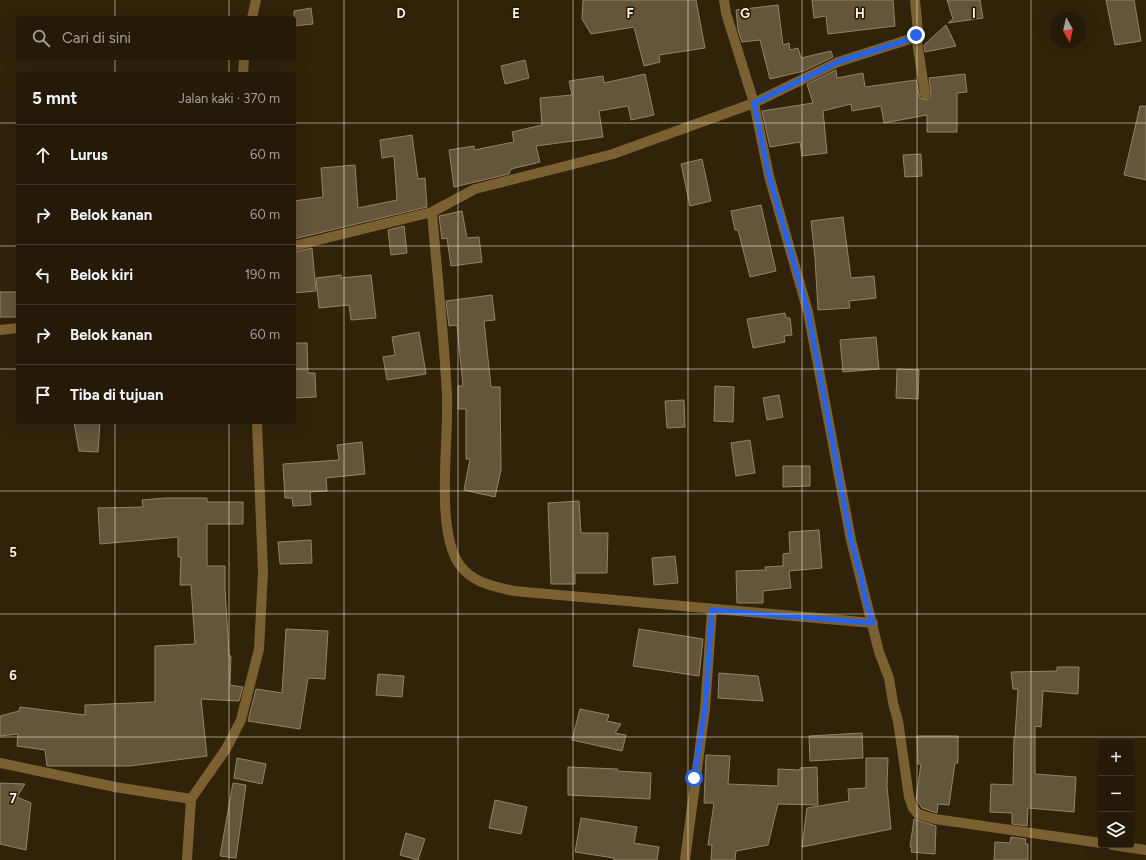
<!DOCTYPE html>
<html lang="id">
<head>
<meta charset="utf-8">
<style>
  :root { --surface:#251a08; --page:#2d2312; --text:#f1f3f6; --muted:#a3a19c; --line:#423829 }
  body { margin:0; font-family:Figtree,sans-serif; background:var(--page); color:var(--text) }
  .controls { position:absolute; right:12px; bottom:12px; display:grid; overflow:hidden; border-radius:4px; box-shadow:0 4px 16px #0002 }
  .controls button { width:36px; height:36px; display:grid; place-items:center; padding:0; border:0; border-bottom:1px solid var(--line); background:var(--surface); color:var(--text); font:20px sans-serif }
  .compass { position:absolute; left:1050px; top:12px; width:36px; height:36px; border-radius:50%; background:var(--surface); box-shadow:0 4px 16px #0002; rotate:172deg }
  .stop { position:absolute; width:12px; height:12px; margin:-9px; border:3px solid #2563eb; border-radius:50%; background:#fff }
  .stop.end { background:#2563eb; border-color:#fff; box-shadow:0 1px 4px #0008 }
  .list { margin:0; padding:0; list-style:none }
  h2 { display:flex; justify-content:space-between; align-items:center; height:52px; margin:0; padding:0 16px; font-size:17px }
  h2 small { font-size:13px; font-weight:400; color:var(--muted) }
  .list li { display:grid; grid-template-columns:26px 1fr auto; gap:12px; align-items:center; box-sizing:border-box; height:60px; padding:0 16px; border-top:1px solid var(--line) }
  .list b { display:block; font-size:15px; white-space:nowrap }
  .list em { font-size:13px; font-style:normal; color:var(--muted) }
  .icon { flex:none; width:22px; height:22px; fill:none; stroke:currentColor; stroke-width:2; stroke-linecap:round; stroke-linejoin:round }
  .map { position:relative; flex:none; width:1146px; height:860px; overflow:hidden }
  .search { position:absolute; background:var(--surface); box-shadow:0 4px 16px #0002; left:16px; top:16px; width:280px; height:44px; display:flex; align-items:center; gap:10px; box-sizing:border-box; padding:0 14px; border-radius:4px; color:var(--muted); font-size:15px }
  .panel { position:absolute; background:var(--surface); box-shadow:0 4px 16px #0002; left:16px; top:72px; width:280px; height:352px; border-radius:4px }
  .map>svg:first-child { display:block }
  .building { fill:#64553b; stroke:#938368 }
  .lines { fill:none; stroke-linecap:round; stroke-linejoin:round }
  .street { stroke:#7b6131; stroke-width:10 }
  .route { stroke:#2563eb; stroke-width:5 }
  .grid { fill:none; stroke:#fdf4e5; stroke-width:1; stroke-opacity:0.55 }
  .grid-label { font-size:13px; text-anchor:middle; font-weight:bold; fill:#fdf4e5; stroke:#271a02; stroke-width:3; stroke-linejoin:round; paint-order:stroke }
</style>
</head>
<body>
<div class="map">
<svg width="1146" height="860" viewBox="0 0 1146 860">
  <rect width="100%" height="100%" fill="#31230a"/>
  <g class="building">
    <polygon points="583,0 696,0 705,48 659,55 660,62 644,66 634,27 591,34 582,19"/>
    <polygon points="812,0 893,0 895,26 828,34 826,16 814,18"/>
    <polygon points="947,0 980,0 983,18 948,23 953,19"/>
    <polygon points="1106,0 1134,0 1141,41 1115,45"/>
    <polygon points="778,5 783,45 789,43 790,50 798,48 801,58 831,51 833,57 804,71 770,79 760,40 742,42 738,30 736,10"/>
    <polygon points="311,8 313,24 294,26 294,11"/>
    <polygon points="946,25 956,46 925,52 924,45"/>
    <polygon points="525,60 529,78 505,84 501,66"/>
    <polygon points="836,70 837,78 863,73 865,87 916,80 920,98 926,100 931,96 929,78 965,74 967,92 957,93 957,132 927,132 927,115 884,123 881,106 852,111 851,104 823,111 827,153 802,156 800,142 770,147 762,111 813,103 807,84"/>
    <polygon points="645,74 654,115 631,120 628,106 599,111 603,137 536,146 540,162 511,169 509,174 454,187 449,150 474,146 474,150 514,142 512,132 542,125 540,98 572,95 569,81 603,76 604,83"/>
    <polygon points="1140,106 1146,106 1146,180 1124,175"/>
    <polygon points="412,135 418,179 425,178 427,207 294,239 294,201 323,197 321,168 355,165 358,208 397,200 394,156 382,158 380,140"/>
    <polygon points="921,154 922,176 905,177 903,155"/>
    <polygon points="702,159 711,201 690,206 681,164"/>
    <polygon points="761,205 776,271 750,277 738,230 735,230 731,211"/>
    <polygon points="462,211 467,238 479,237 482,262 451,266 447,238 442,239 439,216"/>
    <polygon points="843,217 851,278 874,276 876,298 849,301 850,308 818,310 815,258 811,221"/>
    <polygon points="404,226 407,253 391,255 388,230"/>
    <polygon points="312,248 316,291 294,293 294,252"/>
    <polygon points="341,275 341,278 371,275 376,318 351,320 349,305 319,308 316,278"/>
    <rect x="0" y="292" width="18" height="25"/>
    <polygon points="492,295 495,320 484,321 491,387 500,387 501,470 495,497 464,490 470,459 466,459 466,409 458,409 458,386 463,386 457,325 449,326 446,301"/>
    <polygon points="785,313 786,318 790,318 792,335 784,336 785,342 753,348 747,319"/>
    <polygon points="419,332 426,374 387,380 383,357 395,355 392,337"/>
    <polygon points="876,337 879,369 843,372 840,340"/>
    <polygon points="294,343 307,343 308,373 315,373 316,397 294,398"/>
    <polygon points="897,369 919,370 918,399 896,398"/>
    <polygon points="715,386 734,387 733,422 714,421"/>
    <polygon points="779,395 783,417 767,420 763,398"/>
    <polygon points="684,400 685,427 667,428 665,401"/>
    <polygon points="74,422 100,422 98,452 79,451"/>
    <polygon points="750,440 755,473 736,476 731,443"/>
    <polygon points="362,442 365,474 326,478 327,491 310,492 311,505 293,506 292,498 285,498 283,464 339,460 337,445"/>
    <polygon points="783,466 810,466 810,486 783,487"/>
    <polygon points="165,498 207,498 207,502 243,502 243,524 207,524 207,566 225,566 225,588 229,656 231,656 230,685 243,687 239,701 201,699 207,756 130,766 47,766 45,750 17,746 18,734 0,736 0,716 19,711 20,707 85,715 85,705 155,702 155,646 195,644 191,585 180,585 181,557 178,557 178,537 100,544 98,508 143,507 142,500"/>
    <polygon points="579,501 581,533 608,533 607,573 575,573 575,584 551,584 548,503"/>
    <polygon points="819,530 822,568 789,571 791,588 763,591 763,603 737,603 736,571 766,570 765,567 783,566 783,554 790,553 789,532"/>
    <polygon points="311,540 312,563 280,564 278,542"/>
    <polygon points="675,556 678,583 654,585 652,558"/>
    <polygon points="286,629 328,631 325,679 308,678 300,729 248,721 256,689 282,693"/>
    <polygon points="639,629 703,639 699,676 633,666"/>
    <polygon points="1057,667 1079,667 1078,694 1043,691 1041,727 1035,726 1035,774 1076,777 1074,812 1028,808 1027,826 1012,824 1012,813 990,812 991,784 1013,785 1014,737 1015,737 1018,689 1013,689 1011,672 1057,671"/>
    <polygon points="719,673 758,676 763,701 718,698"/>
    <polygon points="378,674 404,676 402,697 376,695"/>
    <polygon points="580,709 609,715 607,721 621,724 615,733 626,735 622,751 572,740"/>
    <polygon points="862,733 863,758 810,761 809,736"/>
    <polygon points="917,736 958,736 958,763 955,763 949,805 938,804 937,813 922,808 916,799 921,764 918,764"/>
    <polygon points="706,755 730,756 728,784 778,786 778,769 800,770 800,768 817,767 818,805 778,804 768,845 736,851 735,860 711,860 712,845 708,845 714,803 704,803"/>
    <polygon points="237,758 266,764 262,784 234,778"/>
    <polygon points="866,758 888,758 887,786 891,829 802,847 807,808 849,801 848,789 866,788"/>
    <polygon points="568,767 618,769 617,771 651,773 650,799 568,795"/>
    <polygon points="0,783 25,784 17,797 31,803 26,850 0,844"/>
    <polygon points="233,783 246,785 236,858 220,856"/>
    <polygon points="495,800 527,807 521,834 489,828"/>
    <polygon points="581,818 637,827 634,843 659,847 657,860 614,860 614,858 575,852"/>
    <polygon points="914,819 936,826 935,854 911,852 912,847 910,847"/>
    <polygon points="406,833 425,839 418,860 400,855"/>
    <polygon points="1011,837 1026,839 1025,844 1028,844 1028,860 994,860 995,842 1010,843"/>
  </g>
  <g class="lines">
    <g class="street">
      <polyline points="724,0 726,13 754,103 769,176 808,312 851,540 879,652 889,678 893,703 898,721 909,797 913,808 918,814 935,819 1101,843"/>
      <polyline points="252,18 256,0"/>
      <polyline points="916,35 925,94"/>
      <polyline points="243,74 244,58"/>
      <path d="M432 212C437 273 444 335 447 396 449 440 435 529 459 564 472 583 493 586 514 591L873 623"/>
      <polyline points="294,246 432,212 475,189 613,154 754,103 838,62 910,39 916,35 918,31 915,0"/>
      <polyline points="0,330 18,328"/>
      <polyline points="0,763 115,787 191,799"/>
      <polyline points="1112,845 1146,850"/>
      <polyline points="187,860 191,799 226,749 241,720 259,649 263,572 257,422"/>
      <polyline points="685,860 705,709 712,610"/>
    </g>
  </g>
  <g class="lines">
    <polyline class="route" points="694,778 705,709 712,610 873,623 865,599 862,580 851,540 808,312 769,176 754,103 838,62 910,39 916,35"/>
  </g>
  <path class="grid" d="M115 0V18M229 0V18M344 0V860M458 0V860M573 0V860M688 0V860M802 0V860M917 0V860M1031 0V860M115 58V74M229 58V74M0 123H18M294 123H1146M0 246H18M294 246H1146M0 369H18M294 369H1146M115 422V860M229 422V860M0 491H1146M0 614H1146M0 737H1146"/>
  <g class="grid-label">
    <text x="401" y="18">D</text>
    <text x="516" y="18">E</text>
    <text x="630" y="18">F</text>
    <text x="745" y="18">G</text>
    <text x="860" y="18">H</text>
    <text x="974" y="18">I</text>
    <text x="13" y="557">5</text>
    <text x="13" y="680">6</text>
    <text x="13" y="803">7</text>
  </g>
</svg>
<div class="controls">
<button>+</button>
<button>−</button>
<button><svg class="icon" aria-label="layers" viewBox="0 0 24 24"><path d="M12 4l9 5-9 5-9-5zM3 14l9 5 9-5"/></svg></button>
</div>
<svg class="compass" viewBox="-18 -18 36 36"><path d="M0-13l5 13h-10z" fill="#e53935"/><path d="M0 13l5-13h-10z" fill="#a3a19c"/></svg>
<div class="stop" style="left:694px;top:778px"></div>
<div class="stop end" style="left:916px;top:35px"></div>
<div class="search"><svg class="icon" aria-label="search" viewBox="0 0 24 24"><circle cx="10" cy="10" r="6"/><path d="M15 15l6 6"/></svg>Cari di sini</div>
<section class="panel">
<h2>5 mnt<small>Jalan kaki · 370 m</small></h2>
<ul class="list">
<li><svg class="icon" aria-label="ahead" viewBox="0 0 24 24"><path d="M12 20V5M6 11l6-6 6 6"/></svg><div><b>Lurus</b></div><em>60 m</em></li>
<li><svg class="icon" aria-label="right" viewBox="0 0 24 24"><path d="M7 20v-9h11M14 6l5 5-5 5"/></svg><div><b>Belok kanan</b></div><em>60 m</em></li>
<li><svg class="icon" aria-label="left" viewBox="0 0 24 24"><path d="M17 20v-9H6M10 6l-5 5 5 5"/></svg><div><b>Belok kiri</b></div><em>190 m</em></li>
<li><svg class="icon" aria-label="right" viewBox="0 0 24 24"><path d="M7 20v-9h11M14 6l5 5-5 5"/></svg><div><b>Belok kanan</b></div><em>60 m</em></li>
<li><svg class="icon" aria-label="arrive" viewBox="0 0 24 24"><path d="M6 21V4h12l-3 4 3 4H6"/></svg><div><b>Tiba di tujuan</b></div></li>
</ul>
</section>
</div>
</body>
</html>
